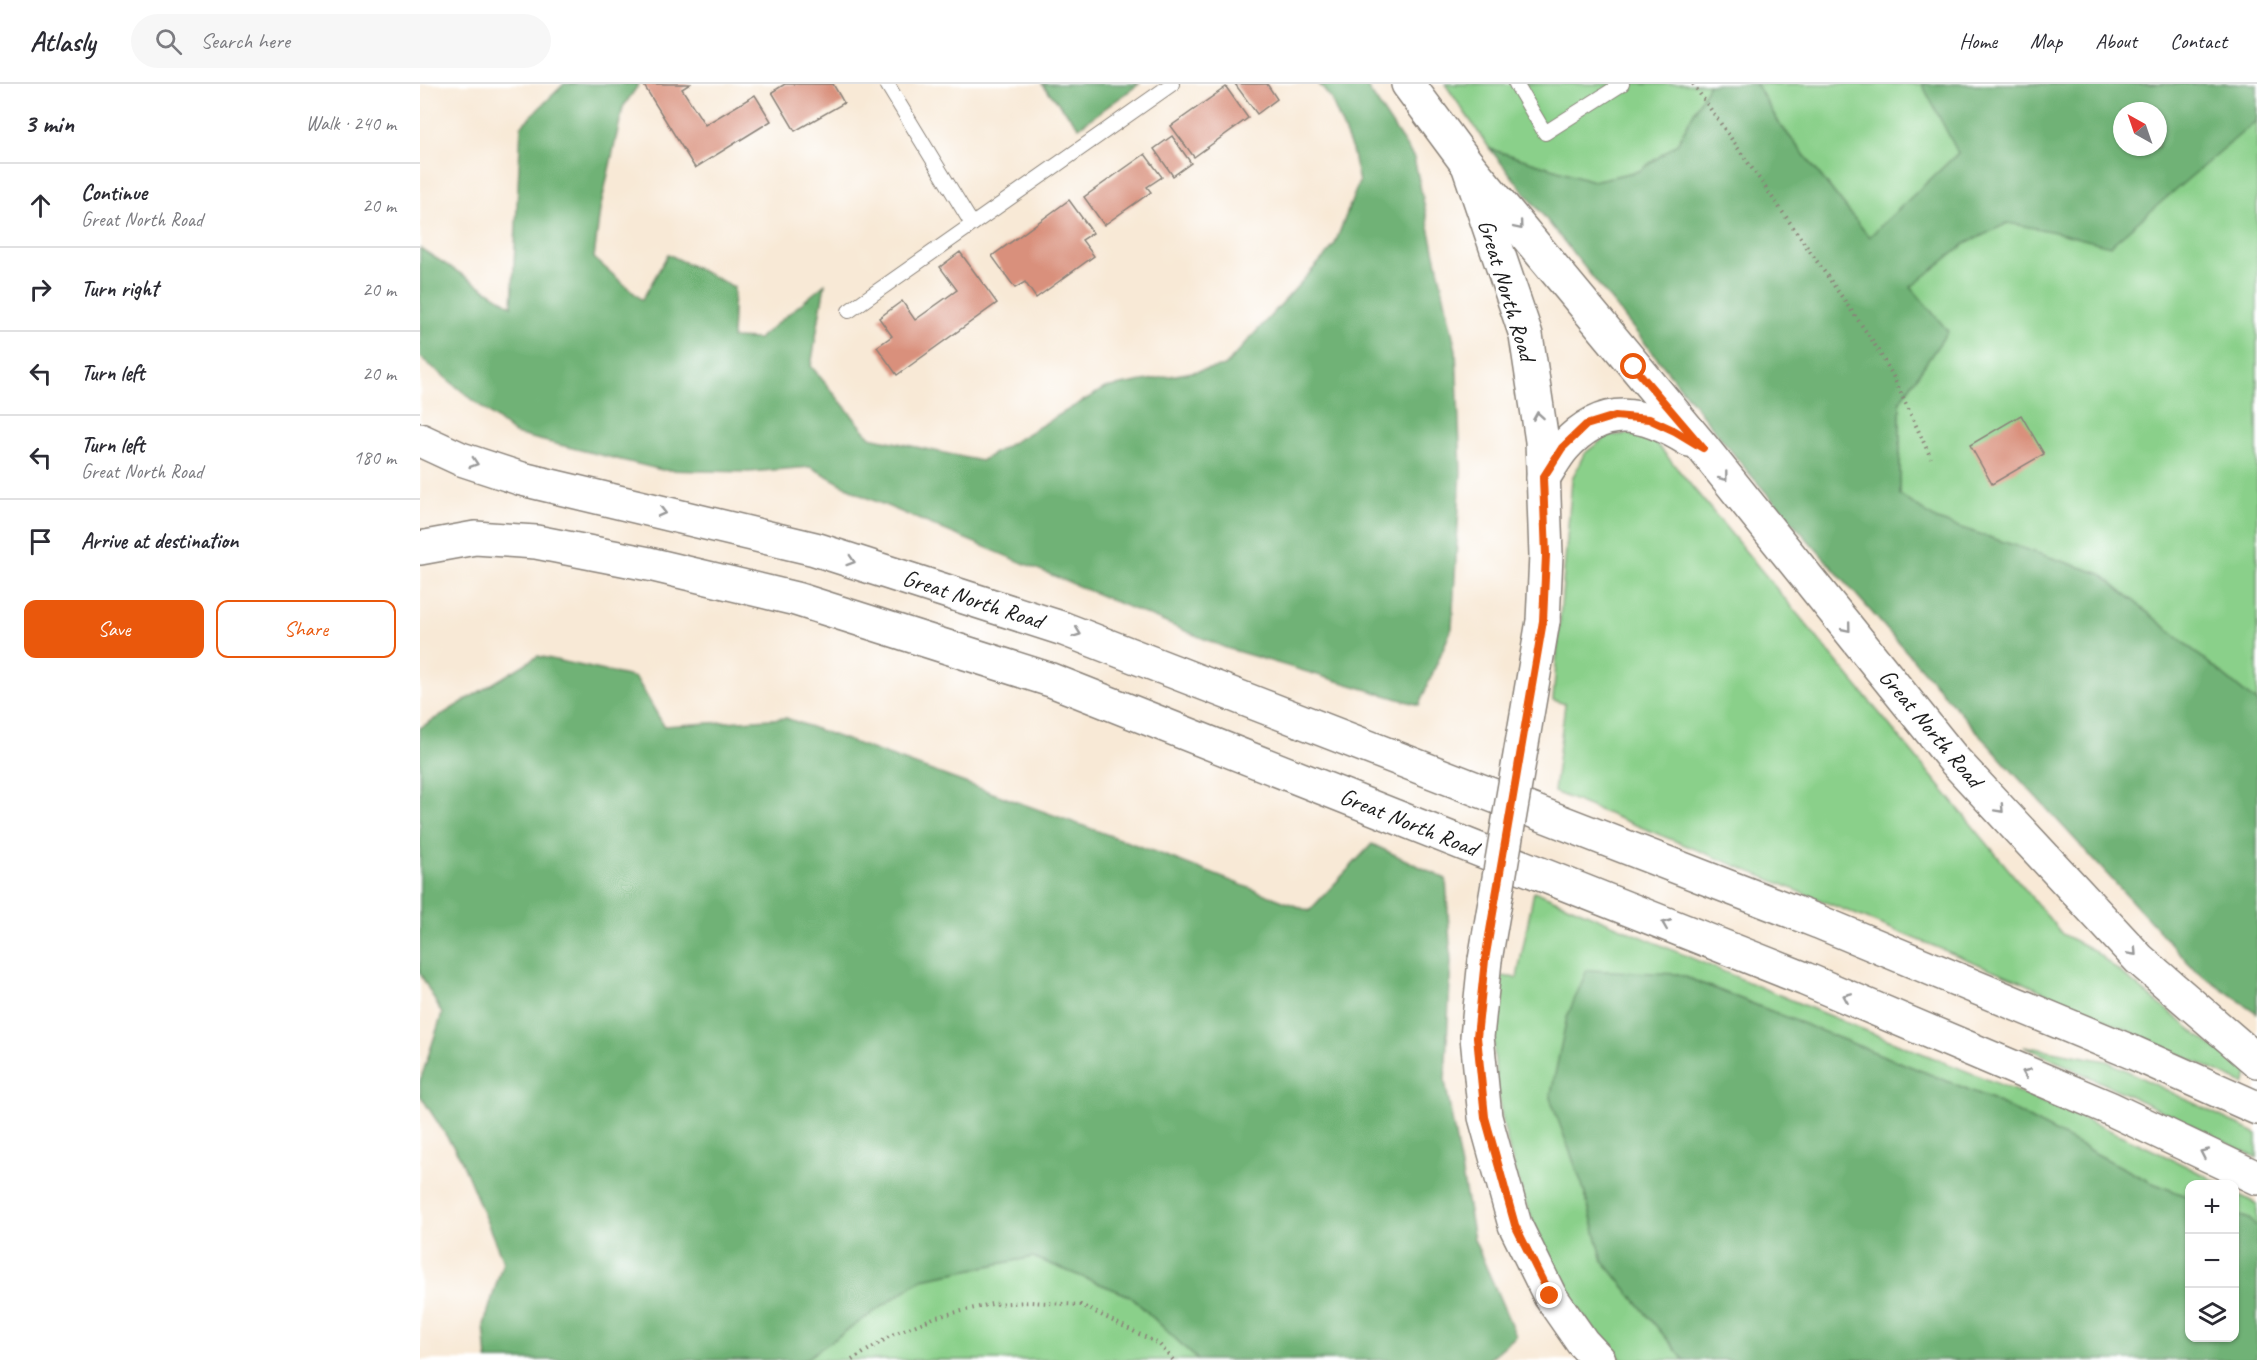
<!DOCTYPE html>
<html lang="en">
<head>
<meta charset="utf-8">
<style>
  :root { --surface:#fff; --page:#f7f7f7; --text:#2b2b33; --muted:#7c7c81; --line:#e1e1e2; --accent:#ea580c }
  body { margin:0; font-family:Caveat,sans-serif; background:var(--page); color:var(--text) }
  .controls { position:absolute; right:18px; bottom:18px; display:grid; overflow:hidden; border-radius:12px; box-shadow:0 2px 4px #0004 }
  .controls button { width:54px; height:54px; display:grid; place-items:center; padding:0; border:0; border-bottom:2px solid var(--line); background:var(--surface); color:var(--text); font:30px sans-serif }
  .compass { position:absolute; left:1693px; top:18px; width:54px; height:54px; border-radius:50%; background:var(--surface); box-shadow:0 2px 4px #0004; rotate:320deg }
  .stop { position:absolute; width:18px; height:18px; margin:-14px; border:4px solid #ea580c; border-radius:50%; background:#fff }
  .stop.end { background:#ea580c; border-color:#fff; box-shadow:0 2px 6px #0008 }
  .list { margin:0; padding:0; list-style:none }
  h2 { display:flex; justify-content:space-between; align-items:center; height:78px; margin:0; padding:0 24px; font-size:26px }
  h2 small { font-size:20px; font-weight:400; color:var(--muted) }
  .list li { display:grid; grid-template-columns:39px 1fr auto; gap:18px; align-items:center; box-sizing:border-box; height:84px; padding:0 24px; border-top:2px solid var(--line) }
  .list b { display:block; font-size:22px; white-space:nowrap }
  .list p { margin:0; font-size:20px; white-space:nowrap; color:var(--muted) }
  .list em { font-size:20px; font-style:normal; color:var(--muted) }
  .actions { display:flex; gap:12px; padding:18px 24px }
  .actions a { flex:1; padding:14px 0; border:2px solid var(--accent); border-radius:12px; text-align:center; font-size:21px; color:var(--accent) }
  .actions .main { background:var(--accent); color:#fff }
  .icon { flex:none; width:33px; height:33px; fill:none; stroke:currentColor; stroke-width:2; stroke-linecap:round; stroke-linejoin:round }
  .map { position:relative; flex:none; width:1837px; height:1276px; overflow:hidden }
  header { display:flex; align-items:center; gap:36px; box-sizing:border-box; height:84px; padding:0 30px; background:var(--surface); border-bottom:2px solid var(--line) }
  header strong { font-size:28px }
  nav { display:flex; gap:33px; margin-inline-start:auto; font-size:21px }
  .search { width:420px; height:54px; background:var(--page); display:flex; align-items:center; gap:15px; box-sizing:border-box; padding:0 21px; border-radius:33px; color:var(--muted); font-size:22px }
  main { display:flex }
  aside { flex:1; background:var(--surface) }
  .map>svg:first-child { display:block }
  .green { fill:#8ad08a; stroke:#537653; stroke-width:1.5; fill-rule:evenodd }
  .forest { fill:#6fb276; stroke:#466749; stroke-width:1.5; fill-rule:evenodd }
  .building { fill:#d9907b }
  .lines { fill:none; stroke-linecap:round; stroke-linejoin:round }
  .service-casing { stroke:#8a8279; stroke-width:16 }
  .secondary-casing { stroke:#8a8279; stroke-width:36 }
  .path { stroke:#8a8279; stroke-width:4; stroke-dasharray:1.5 4.5; stroke-linecap:butt }
  .service { stroke:#fff; stroke-width:14 }
  .secondary { stroke:#fff; stroke-width:33 }
  .secondary-bridge-casing { stroke:#8a8279; stroke-width:36; stroke-linecap:butt }
  .secondary-bridge { stroke:#fff; stroke-width:33 }
  .oneway { stroke:#999 }
  .route { stroke:#ea580c; stroke-width:8 }
  .labels { text-anchor:middle; stroke-width:5; stroke-linejoin:round; paint-order:stroke }
  .street-label { font-size:24px; fill:#1c1c1c; stroke:#fff }
</style>
</head>
<body>
<header>
<strong>Atlasly</strong>
<div class="search"><svg class="icon" aria-label="search" viewBox="0 0 24 24"><circle cx="10" cy="10" r="6"/><path d="M15 15l6 6"/></svg>Search here</div>
<nav><a>Home</a><a>Map</a><a>About</a><a>Contact</a></nav>
</header>
<main>
<aside>
<h2>3 min<small>Walk · 240 m</small></h2>
<ul class="list">
<li><svg class="icon" aria-label="ahead" viewBox="0 0 24 24"><path d="M12 20V5M6 11l6-6 6 6"/></svg><div><b>Continue</b><p>Great North Road</p></div><em>20 m</em></li>
<li><svg class="icon" aria-label="right" viewBox="0 0 24 24"><path d="M7 20v-9h11M14 6l5 5-5 5"/></svg><div><b>Turn right</b></div><em>20 m</em></li>
<li><svg class="icon" aria-label="left" viewBox="0 0 24 24"><path d="M17 20v-9H6M10 6l-5 5 5 5"/></svg><div><b>Turn left</b></div><em>20 m</em></li>
<li><svg class="icon" aria-label="left" viewBox="0 0 24 24"><path d="M17 20v-9H6M10 6l-5 5 5 5"/></svg><div><b>Turn left</b><p>Great North Road</p></div><em>180 m</em></li>
<li><svg class="icon" aria-label="arrive" viewBox="0 0 24 24"><path d="M6 21V4h12l-3 4 3 4H6"/></svg><div><b>Arrive at destination</b></div></li>
</ul>
<div class="actions"><a class="main">Save</a><a>Share</a></div>
</aside>
<div class="map">
<svg width="1837" height="1276" viewBox="0 0 1837 1276">
  <rect width="100%" height="100%" fill="#fff"/>
  <filter id="ink" filterUnits="userSpaceOnUse"><feTurbulence type="fractalNoise" baseFrequency=".0167" numOctaves="2"/><feDisplacementMap in="SourceGraphic" scale="12" xChannelSelector="R" yChannelSelector="G"/><feConvolveMatrix kernelMatrix="1 2 1 2 8 2 1 2 1" color-interpolation-filters="sRGB"/></filter>
  <filter id="wash" filterUnits="userSpaceOnUse"><feTurbulence type="fractalNoise" baseFrequency=".008" numOctaves="4" result="noise"/><feDisplacementMap in="SourceGraphic" scale="24" xChannelSelector="R" yChannelSelector="G"/><feGaussianBlur stdDeviation="1.35" result="paint"/><feColorMatrix in="noise" values="0 0 0 0 0 0 0 0 0 0 0 0 0 0 0 0 0 1.4 0 .05"/><feComposite in="paint" operator="in"/></filter>
  <g filter="url(#wash)">
    <rect width="100%" height="100%" fill="#f8e9d6"/>
    <g class="green">
      <polygon points="1025,0 1289,0 1257,60 1219,87 1173,97 1070,65"/>
      <path d="M1336 0H1837V619L1681 490 1517 436 1480 411V317L1527 247 1449 153 1359 39ZM1702 27H1738V63H1702Z"/>
      <polygon points="1227,348 1642,850 1673,866 1780,953 1829,988 1824,1000 1600,897 1134,708 1145,620 1133,616 1152,395 1164,370 1187,352"/>
      <path d="M1114 807C1226 854 1339 904 1452 949 1569 997 1690 1041 1801 1100H1770L1769 1113 1730 1098 1572 1015 1258 890 1163 1103 1183 1177 1264 1276H1202C1122 1203 1066 1041 1075 933 1076 920 1080 906 1082 892L1097 894Z"/>
      <polygon points="1604,962 1687,977 1837,1050 1837,1074 1757,1034"/>
      <polygon points="1814,1108 1837,1120 1837,1143 1829,1135 1815,1130"/>
      <polygon points="613,1173 710,1212 778,1276 384,1276 502,1195"/>
    </g>
    <g class="forest">
      <polygon points="144,0 219,0 203,23 180,126 174,174 222,216 248,170 314,203 312,254 338,255 405,200 391,282 450,353 561,377 685,304 805,282 914,162 939,98 932,66 911,15 899,0 945,0 994,74 1036,266 1041,388 1032,544 999,621 806,564 443,412 391,383 329,388 242,386 95,350 0,273 0,164 92,222 101,42"/>
      <polygon points="622,0 719,0 659,43"/>
      <path d="M1289 0H1336L1359 39 1449 153 1538 69 1502 0H1837V36L1690 162 1635 148 1588 139 1545 160 1491 203 1528 247 1480 317V411L1517 436 1681 490 1837 619V929L1775 886 1582 676 1328 388 1070 65 1173 97 1219 87 1257 60ZM1702 27H1738V63H1702Z"/>
      <polygon points="118,572 216,594 244,642 366,634 749,773 889,827 952,760 1026,795 1031,878 1025,997 1054,1155 1096,1252 1068,1276 778,1276 710,1212 613,1173 502,1195 384,1276 67,1276 64,1241 83,1177 40,1073 0,1011 0,997 22,930 0,889 0,644"/>
      <polygon points="1167,886 1258,890 1572,1015 1730,1098 1769,1113 1770,1254 1814,1254 1815,1130 1829,1135 1837,1143 1837,1276 1264,1276 1183,1177 1163,1103 1130,1014 1147,933"/>
    </g>
    <g id="blocks">
      <g class="building">
        <polygon points="223,0 270,0 262,5 285,41 335,11 351,37 275,84"/>
        <polygon points="365,0 413,0 424,19 375,47 352,8"/>
        <polygon points="815,0 847,0 857,15 837,30"/>
        <polygon points="806,3 828,34 774,73 751,42"/>
        <polygon points="752,52 771,79 753,92 734,65"/>
        <polygon points="725,70 742,93 727,103 731,108 684,141 664,113"/>
        <polygon points="649,116 673,149 662,156 674,172 616,214 605,198 595,204 572,172"/>
        <polygon points="540,168 577,219 477,291 457,263 472,252 459,234 482,217 495,236 537,206 520,183"/>
        <polygon points="1601,331 1624,370 1572,400 1550,361"/>
      </g>
    </g>
  </g>
  <g filter="url(#ink)">
    <use href="#blocks" fill-opacity="0" stroke="#8a8279" stroke-width="1.5"/>
    <g class="lines">
      <g class="service-casing">
        <g id="service">
          <polyline points="467,0 552,140"/>
          <polyline points="1096,0 1125,49 1202,0"/>
          <polyline points="429,227 752,0"/>
        </g>
      </g>
      <g class="secondary-casing">
        <g id="secondary">
          <polyline points="988,0 1048,81 1106,251 1122,357 1126,471 1123,537"/>
          <polyline points="1048,81 1283,364 1534,676 1719,875 1837,977"/>
          <polyline points="0,356 41,375 102,395 395,465 644,545 1399,838 1714,969 1837,1024"/>
          <path d="M1123 394C1130 384 1136 372 1144 363 1184 319 1222 327 1269 356"/>
          <polyline points="0,464 55,454 116,458 229,480 376,515 631,596 1385,895 1689,1024 1837,1094"/>
          <polyline points="1065,876 1057,953 1065,1033 1095,1141 1130,1212 1162,1258 1179,1276"/>
        </g>
      </g>
      <g class="path">
        <polyline points="1273,0 1452,256 1473,292 1511,374"/>
        <polyline points="432,1276 474,1250 516,1233 572,1220 611,1218 661,1221 739,1260 753,1276"/>
      </g>
      <use href="#service" class="service"/>
      <use href="#secondary" class="secondary"/>
      <g class="secondary-bridge-casing">
        <polyline id="secondary-bridge" points="1065,876 1123,537"/>
      </g>
      <use href="#secondary-bridge" class="secondary-bridge"/>
    </g>
    <defs><path id="oneway-chevron" d="M-2-3.5L2.5 0L-2 3.5" fill="none" stroke-width="1.6" stroke-linecap="round" stroke-linejoin="round" transform="scale(1.5)"/></defs>
    <g class="oneway">
      <use href="#oneway-chevron" transform="translate(1099 142) rotate(50)"/>
      <use href="#oneway-chevron" transform="translate(1118 332) rotate(-99)"/>
      <use href="#oneway-chevron" transform="translate(54 379) rotate(18)"/>
      <use href="#oneway-chevron" transform="translate(1304 393) rotate(52)"/>
      <use href="#oneway-chevron" transform="translate(242 428) rotate(14)"/>
      <use href="#oneway-chevron" transform="translate(431 477) rotate(18)"/>
      <use href="#oneway-chevron" transform="translate(1427 544) rotate(51)"/>
      <use href="#oneway-chevron" transform="translate(657 549) rotate(21)"/>
      <use href="#oneway-chevron" transform="translate(1580 725) rotate(47)"/>
      <use href="#oneway-chevron" transform="translate(1246 840) rotate(-158)"/>
      <use href="#oneway-chevron" transform="translate(1713 868) rotate(47)"/>
      <use href="#oneway-chevron" transform="translate(1427 913) rotate(-157)"/>
      <use href="#oneway-chevron" transform="translate(1606 989) rotate(-157)"/>
      <use href="#oneway-chevron" transform="translate(1784 1069) rotate(-155)"/>
    </g>
  </g>
  <g class="lines" filter="url(#ink)">
    <polyline class="route" points="1130,1212 1095,1141 1065,1033 1057,953 1065,876 1123,537 1126,471 1123,394 1142,364 1166,341 1195,332 1229,335 1255,347 1283,364 1214,283"/>
  </g>
  <g class="labels">
    <g class="street-label">
      <text transform="translate(1087 206) rotate(73)" y="8">Great North Road</text>
      <text transform="translate(553 515) rotate(18)" y="8">Great North Road</text>
      <text transform="translate(1511 644) rotate(50)" y="8">Great North Road</text>
      <text transform="translate(989 738) rotate(22)" y="8">Great North Road</text>
    </g>
  </g>
</svg>
<div class="controls">
<button>+</button>
<button>−</button>
<button><svg class="icon" aria-label="layers" viewBox="0 0 24 24"><path d="M12 4l9 5-9 5-9-5zM3 14l9 5 9-5"/></svg></button>
</div>
<svg class="compass" viewBox="-18 -18 36 36"><path d="M0-13l5 13h-10z" fill="#e53935"/><path d="M0 13l5-13h-10z" fill="#7c7c81"/></svg>
<div class="stop" style="left:1214px;top:283px"></div>
<div class="stop end" style="left:1130px;top:1212px"></div>
</div>
</main>
</body>
</html>
